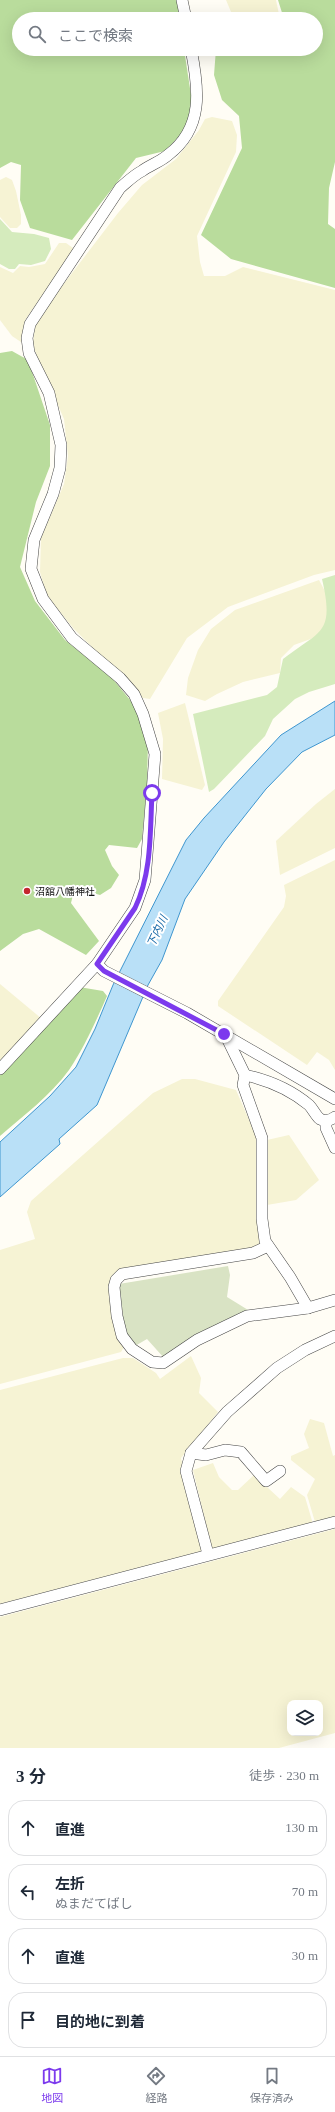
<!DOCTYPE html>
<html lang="ja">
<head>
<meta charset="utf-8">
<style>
  :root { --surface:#fff; --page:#f2f2f3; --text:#1f2937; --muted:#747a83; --line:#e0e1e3; --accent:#7c3aed }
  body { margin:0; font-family:"Times New Roman","Noto Sans JP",serif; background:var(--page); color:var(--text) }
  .controls { position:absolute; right:12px; bottom:12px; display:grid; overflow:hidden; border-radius:8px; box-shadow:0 4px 16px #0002 }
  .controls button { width:36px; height:36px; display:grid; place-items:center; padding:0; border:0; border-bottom:1px solid var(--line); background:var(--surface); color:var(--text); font:20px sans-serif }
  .stop { position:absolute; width:12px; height:12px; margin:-9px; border:3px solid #7c3aed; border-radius:50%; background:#fff }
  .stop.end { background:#7c3aed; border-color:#fff; box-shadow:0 1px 4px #0008 }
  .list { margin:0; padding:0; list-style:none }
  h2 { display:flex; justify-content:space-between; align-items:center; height:52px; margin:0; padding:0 16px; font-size:17px }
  h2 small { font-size:13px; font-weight:400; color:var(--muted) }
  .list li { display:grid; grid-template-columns:26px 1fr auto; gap:12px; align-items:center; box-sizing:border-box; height:56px; margin:0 8px 8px; padding:0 8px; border:1px solid var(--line); border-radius:16px }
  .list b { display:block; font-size:15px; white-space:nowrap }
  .list p { margin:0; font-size:13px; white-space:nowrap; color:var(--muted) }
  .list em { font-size:13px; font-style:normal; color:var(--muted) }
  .icon { flex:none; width:22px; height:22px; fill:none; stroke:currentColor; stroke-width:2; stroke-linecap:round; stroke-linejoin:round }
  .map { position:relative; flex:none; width:335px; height:1748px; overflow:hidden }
  .search { position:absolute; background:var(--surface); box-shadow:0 4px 16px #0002; left:12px; right:12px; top:12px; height:44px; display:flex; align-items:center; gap:10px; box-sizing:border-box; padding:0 14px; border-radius:22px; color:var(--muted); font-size:15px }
  .sheet { height:308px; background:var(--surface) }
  nav { display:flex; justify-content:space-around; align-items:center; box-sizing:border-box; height:56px; border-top:1px solid var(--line); background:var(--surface); font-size:11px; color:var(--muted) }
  nav a { display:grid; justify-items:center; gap:2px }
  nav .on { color:var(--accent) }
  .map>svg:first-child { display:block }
  .farmland { fill:#f6f3d4; fill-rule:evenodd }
  .green { fill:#d5ebbd }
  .forest { fill:#b9dc9c }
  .cemetery { fill:#d9e3c4 }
  .water { fill:#b9e0f7; stroke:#3f96cf }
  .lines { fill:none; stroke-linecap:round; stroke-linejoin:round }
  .street-casing { stroke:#444; stroke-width:12 }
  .street { stroke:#fff; stroke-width:11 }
  .route { stroke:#7c3aed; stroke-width:5 }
  .poi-dot { fill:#c4262e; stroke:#fff; stroke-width:1.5 }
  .labels { text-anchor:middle; stroke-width:4; stroke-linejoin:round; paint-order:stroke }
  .poi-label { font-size:10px; fill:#111; stroke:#fff; text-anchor:start }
  .water-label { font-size:11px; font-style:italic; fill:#1768a6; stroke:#fff }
</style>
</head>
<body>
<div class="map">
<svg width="335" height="1748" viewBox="0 0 335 1748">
  <rect width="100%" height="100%" fill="#fffdf5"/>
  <g class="farmland">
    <polygon points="226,0 276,0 280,19 234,19"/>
    <polygon points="212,117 232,121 237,135 236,152 197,236 200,262 204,276 225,276 243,267 335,290 335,570 314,575 228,607 187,638 150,699 143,698 74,629 47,596 40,572 41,538 64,484 68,456 64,419 38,360 33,344 35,326 46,307 118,213 142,185 176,159 199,130 205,119"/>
    <polygon points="6,177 12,180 16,191 21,215 21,224 17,228 10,228 0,217 0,180"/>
    <polygon points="59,243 66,243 73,248 73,252 25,320 21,342 12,336 0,320 0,267 13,273 20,266 29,267 45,264"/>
    <polygon points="319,580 333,606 333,617 319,636 294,645 281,658 280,673 243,682 217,694 205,701 186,695 188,678 198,650 211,629 235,610"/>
    <polygon points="185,703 205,785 202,790 162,779 163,739 158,713"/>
    <polygon points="335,789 335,848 280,875 276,841 316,804"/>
    <polygon points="335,860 335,1070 329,1060 317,1052 307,1065 218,1006 218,1001 284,907 286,896 284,885"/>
    <polygon points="0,984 42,1019 0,1061"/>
    <polygon points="182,1079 195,1079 236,1090 257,1138 262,1244 252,1250 114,1278 116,1332 124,1347 121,1352 0,1384 0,1250 35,1239 27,1212 31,1201 153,1093"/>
    <polygon points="289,1135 319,1180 296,1200 267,1205 267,1140"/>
    <polygon points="191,1356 201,1378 199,1393 218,1412 181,1458 203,1551 0,1604 0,1390 123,1358 133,1358 156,1373 160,1379"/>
    <polygon points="310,1419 324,1423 333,1456 335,1455 335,1517 315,1522 307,1495 315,1479 291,1460 291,1456 309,1448 304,1434"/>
    <polygon points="213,1463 219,1477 232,1490 238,1490 254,1475 280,1499 291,1487 305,1497 313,1524 212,1549 193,1470"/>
    <path d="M335 1529V1733L279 1748H0V1617ZM290 1703H320V1733H290Z"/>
  </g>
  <g class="green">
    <polygon points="0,219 12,232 34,234 49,238 51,249 45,261 31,265 19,264 15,269 9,269 0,264"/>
    <path d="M335 575V684L309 692 295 699 273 719 265 736 214 789 209 792 193 714 267 695 277 687 283 659C320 630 335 635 322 579Z"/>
  </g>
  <g class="forest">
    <polygon points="0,0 177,0 180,19 19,19 19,49 184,49 193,108 183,132 165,151 136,158 72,240 30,228 20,200 21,165 11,162 0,168"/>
    <polygon points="278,0 335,0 335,162 329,188 328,224 335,229 335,288 231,259 201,235 242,148 239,116 222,100 214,75 216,49 316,49 316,19 284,19"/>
    <polygon points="12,351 28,360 50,425 50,466 36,502 20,567 35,601 65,640 112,678 135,706 148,742 147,783 142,839 137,848 109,845 105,850 112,866 119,875 111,888 100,895 82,890 73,895 71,903 99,941 86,955 39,929 23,934 0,951 0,353"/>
    <path d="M79 987 103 991 107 996C96 1021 84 1048 69 1070 50 1096 24 1115 0 1136V1074Z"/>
  </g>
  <polygon class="cemetery" points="228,1266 230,1275 227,1297 253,1313 165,1359 147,1339 135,1346 125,1333 119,1284"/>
  <polygon class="water" points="335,701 335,735 302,752 266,789 224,842 185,899 162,960 148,985 97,1105 59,1139 60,1144 0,1197 0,1142 50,1096 76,1067 95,1029 113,985 186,840 204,818 281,735"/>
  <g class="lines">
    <g class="street-casing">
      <g id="street">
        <polyline points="182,0 186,19"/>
        <polyline points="97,964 104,971 187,1013 335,1099"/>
        <polyline points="225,1034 245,1075 243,1085 262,1138 262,1219 265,1241 290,1277 308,1308"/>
        <path d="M0 1069 97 964 135 908 145 880 155 754 143 714 134 694 120 678 72 638 43 599 31 569 34 540 53 494 60 468 61 445 49 393 29 353 27 338 30 324 120 188C127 182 134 175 142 171 150 165 160 162 168 155 204 128 199 89 191 49"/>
        <path d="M245 1075C268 1080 290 1089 309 1105 313 1109 316 1116 320 1119 325 1122 331 1120 335 1117"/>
        <polyline points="326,1121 326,1128 335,1148"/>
        <polyline points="268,1246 253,1253 122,1274 116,1280 114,1287 117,1316 122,1336 132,1349 152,1362 163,1363 197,1340 247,1316 308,1308 335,1300"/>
        <polyline points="191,1453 206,1455 225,1450 241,1452 266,1481 280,1471"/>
        <polyline points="208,1554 186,1471 191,1453 227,1412 277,1368 305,1350 335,1336"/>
        <polyline points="0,1610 335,1522"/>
      </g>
    </g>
    <use href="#street" class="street"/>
  </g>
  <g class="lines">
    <path class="route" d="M152 793C150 831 152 873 135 908L97 964 104 971 224 1034"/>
  </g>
  <circle class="poi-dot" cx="27" cy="891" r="4"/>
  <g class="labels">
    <g class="poi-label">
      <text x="35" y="895">沼舘八幡神社</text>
    </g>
    <g class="water-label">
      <text transform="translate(157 931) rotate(-65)" y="4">下内川</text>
    </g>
  </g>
</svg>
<div class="controls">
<button><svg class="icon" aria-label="layers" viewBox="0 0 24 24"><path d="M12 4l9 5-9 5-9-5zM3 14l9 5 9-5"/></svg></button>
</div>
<div class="stop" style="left:152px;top:793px"></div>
<div class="stop end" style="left:224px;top:1034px"></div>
<div class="search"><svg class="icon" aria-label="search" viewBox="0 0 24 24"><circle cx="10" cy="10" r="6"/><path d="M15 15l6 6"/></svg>ここで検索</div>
</div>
<section class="sheet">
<h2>3 分<small>徒歩 · 230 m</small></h2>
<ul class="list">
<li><svg class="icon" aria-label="ahead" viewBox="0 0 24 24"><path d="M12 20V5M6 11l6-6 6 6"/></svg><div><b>直進</b></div><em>130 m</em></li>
<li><svg class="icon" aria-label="left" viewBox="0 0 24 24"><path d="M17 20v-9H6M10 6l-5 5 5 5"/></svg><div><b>左折</b><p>ぬまだてばし</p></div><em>70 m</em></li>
<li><svg class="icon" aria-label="ahead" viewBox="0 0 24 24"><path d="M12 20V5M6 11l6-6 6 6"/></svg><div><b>直進</b></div><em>30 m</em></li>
<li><svg class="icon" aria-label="arrive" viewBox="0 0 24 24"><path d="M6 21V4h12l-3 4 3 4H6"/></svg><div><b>目的地に到着</b></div></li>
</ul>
</section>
<nav>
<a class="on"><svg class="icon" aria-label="map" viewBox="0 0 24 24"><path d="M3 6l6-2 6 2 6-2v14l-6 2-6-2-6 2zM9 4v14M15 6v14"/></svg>地図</a>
<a><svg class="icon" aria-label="directions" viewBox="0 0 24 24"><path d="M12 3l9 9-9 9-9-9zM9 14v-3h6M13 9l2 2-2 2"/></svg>経路</a>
<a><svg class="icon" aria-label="saved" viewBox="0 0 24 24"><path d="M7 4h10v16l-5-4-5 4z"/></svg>保存済み</a>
</nav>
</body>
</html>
